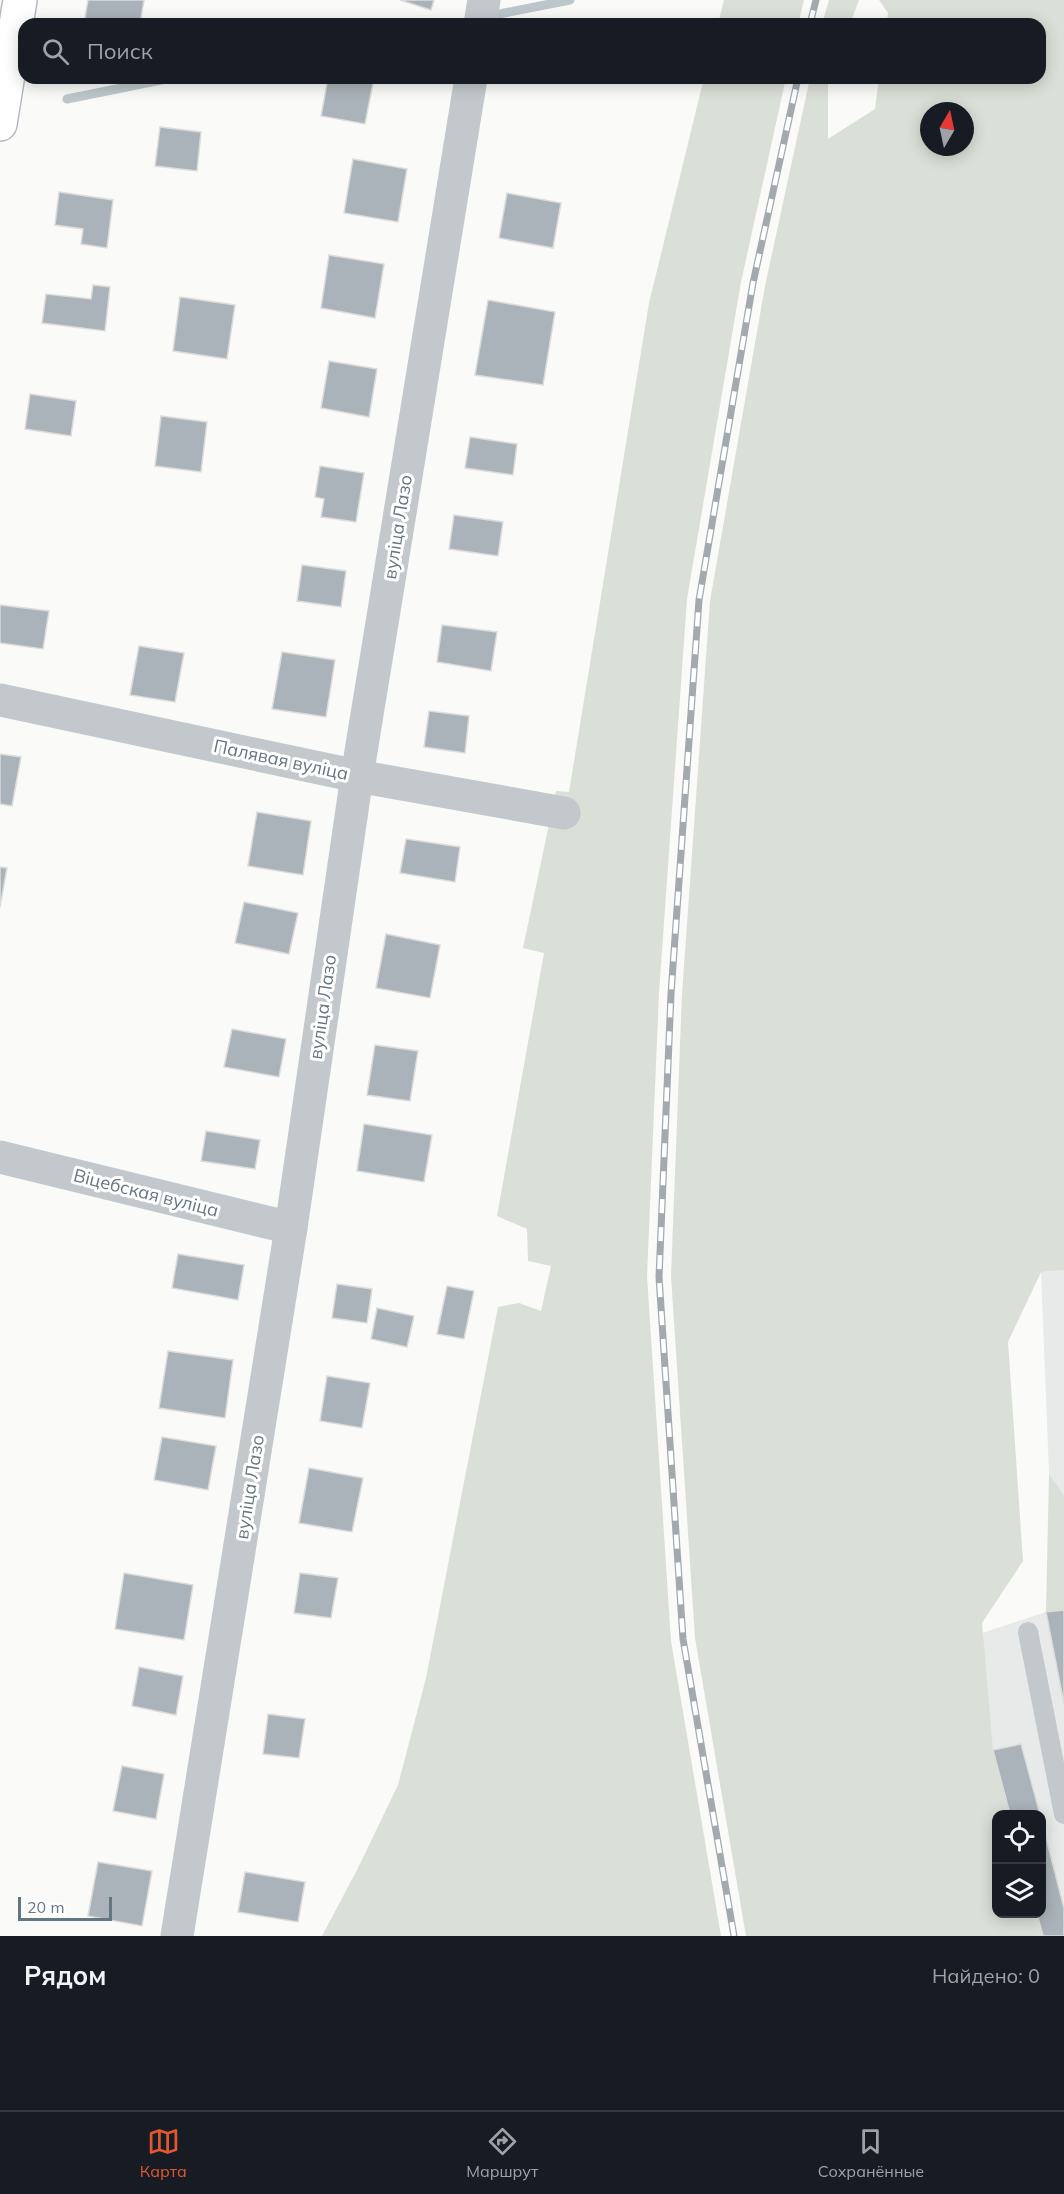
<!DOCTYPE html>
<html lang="ru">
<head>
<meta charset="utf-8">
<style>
  :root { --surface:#171b24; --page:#242831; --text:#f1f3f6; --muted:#9ea1a6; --line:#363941; --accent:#e4572e }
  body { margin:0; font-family:Mulish,sans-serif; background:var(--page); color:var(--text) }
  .controls { position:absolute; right:18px; bottom:18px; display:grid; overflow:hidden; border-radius:12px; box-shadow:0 3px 15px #0003 }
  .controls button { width:54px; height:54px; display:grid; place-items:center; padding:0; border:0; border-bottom:2px solid var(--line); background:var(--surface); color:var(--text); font:30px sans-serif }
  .compass { position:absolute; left:920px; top:102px; width:54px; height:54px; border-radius:50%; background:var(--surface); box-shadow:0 3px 15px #0003; rotate:9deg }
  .scale { position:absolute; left:18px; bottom:15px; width:94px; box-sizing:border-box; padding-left:6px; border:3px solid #657683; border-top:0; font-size:16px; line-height:21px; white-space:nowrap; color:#657683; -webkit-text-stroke:4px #fff; paint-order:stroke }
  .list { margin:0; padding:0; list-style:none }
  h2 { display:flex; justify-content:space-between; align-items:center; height:78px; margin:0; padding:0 24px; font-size:26px }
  h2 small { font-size:20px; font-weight:400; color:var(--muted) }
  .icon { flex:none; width:33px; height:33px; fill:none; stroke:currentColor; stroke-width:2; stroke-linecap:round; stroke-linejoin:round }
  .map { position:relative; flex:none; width:1064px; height:1936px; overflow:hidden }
  .search { position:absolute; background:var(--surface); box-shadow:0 3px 15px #0003; left:18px; right:18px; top:18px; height:66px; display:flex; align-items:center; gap:15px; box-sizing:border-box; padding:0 21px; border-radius:18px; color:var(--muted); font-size:22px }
  .sheet { height:174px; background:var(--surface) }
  nav { display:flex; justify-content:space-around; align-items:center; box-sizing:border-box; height:84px; border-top:2px solid var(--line); background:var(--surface); font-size:16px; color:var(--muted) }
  nav a { display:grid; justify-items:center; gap:3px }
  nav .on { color:var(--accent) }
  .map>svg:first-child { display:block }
  .built { fill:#e8e9e9 }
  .green { fill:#dadfd7; fill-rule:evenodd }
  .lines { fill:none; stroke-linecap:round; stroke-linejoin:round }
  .stream { stroke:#bbc7cb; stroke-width:9 }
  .building { fill:#aab3b9; stroke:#dcdcda; stroke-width:1.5 }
  .secondary-casing { stroke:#b3babf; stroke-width:36 }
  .lane { stroke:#c3c8cc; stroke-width:20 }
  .street { stroke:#c3c8cc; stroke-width:33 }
  .secondary { stroke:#fff; stroke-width:33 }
  .rail-casing { stroke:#a2aab0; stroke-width:7 }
  .rail { stroke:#fff; stroke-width:4.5; stroke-dasharray:14; stroke-linecap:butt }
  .labels { text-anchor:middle; stroke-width:6; stroke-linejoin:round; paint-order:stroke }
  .street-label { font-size:18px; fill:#657683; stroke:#fff }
</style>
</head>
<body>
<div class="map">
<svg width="1064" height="1936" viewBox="0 0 1064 1936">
  <rect width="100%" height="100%" fill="#fafaf8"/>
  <g class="built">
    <polygon points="1064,1270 1064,1495 1049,1474 1041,1272"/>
    <polygon points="1064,1610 1064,1936 1043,1936 1037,1914 1042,1914 1042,1814 1010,1814 993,1750 976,1635 1046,1612"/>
  </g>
  <g class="green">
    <polygon points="724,0 804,0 798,24 718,24"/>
    <polygon points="829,0 859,0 850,24 822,24"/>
    <path d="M879 0H1064V1270L1041 1272 1008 1342 1023 1561 982 1623 993 1750 1010 1814H996V1914H1037L1043 1936H746L695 1638 671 1276 682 994 710 601 765 286 810 78H830L828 85V139L875 109 879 78H1040V24H887L888 13ZM929 111H965V147H929Z"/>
    <polygon points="704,78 786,78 741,282 687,599 659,993 647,1276 671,1641 721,1936 322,1936 357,1870 398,1785 426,1678 498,1307 519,1303 541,1311 551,1266 528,1261 527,1229 497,1216 544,953 523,948 556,791 569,792 649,303"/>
    <polygon points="1049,1474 1064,1495 1064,1610 1046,1612"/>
  </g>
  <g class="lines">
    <g class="stream">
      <polyline points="494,15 570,0"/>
      <polyline points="67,99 171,78"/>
    </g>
  </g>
  <g class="building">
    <polygon points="88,0 144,0 140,24 84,24"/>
    <polygon points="400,0 434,0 431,10"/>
    <polygon points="328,78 374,78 365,124 321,116"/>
    <polygon points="160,127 201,132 197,171 155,166"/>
    <polygon points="353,159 407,169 398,222 344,213"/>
    <polygon points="59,192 113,200 107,248 81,244 83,229 55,225"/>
    <polygon points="507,193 561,203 553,248 499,238"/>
    <polygon points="329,255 384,264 375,318 321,308"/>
    <polygon points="93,285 110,287 105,331 42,323 46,294 91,299"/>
    <polygon points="180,297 235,305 227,359 173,351"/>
    <polygon points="488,300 555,312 543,385 475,375"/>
    <polygon points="329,361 377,369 369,417 321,408"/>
    <polygon points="30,394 76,401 71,436 25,429"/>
    <polygon points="161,416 207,422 201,472 155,466"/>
    <polygon points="470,437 517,444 513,475 465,468"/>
    <polygon points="320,466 364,473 356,522 321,517 324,499 315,497"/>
    <polygon points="454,515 503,522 498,556 449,549"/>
    <polygon points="302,565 346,571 341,607 297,601"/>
    <polygon points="0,605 49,611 43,649 0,643"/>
    <polygon points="442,625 497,632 491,671 437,662"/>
    <polygon points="139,646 184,653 175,702 130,695"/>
    <polygon points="282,652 335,660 326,717 272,709"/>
    <polygon points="429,711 469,716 465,753 424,747"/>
    <polygon points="0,754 21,757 12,806 0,804"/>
    <polygon points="257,812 311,821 303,875 248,866"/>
    <polygon points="406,839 460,847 455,882 400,873"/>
    <polygon points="0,867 7,868 0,907"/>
    <polygon points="244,902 298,913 289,954 235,943"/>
    <polygon points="386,934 440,945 430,998 376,988"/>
    <polygon points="232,1029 286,1039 279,1077 224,1067"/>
    <polygon points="375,1045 418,1051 410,1101 367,1095"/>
    <polygon points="364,1124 432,1135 424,1182 357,1171"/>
    <polygon points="206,1131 260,1140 255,1169 201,1161"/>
    <polygon points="178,1254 244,1265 238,1300 172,1288"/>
    <polygon points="337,1284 372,1289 367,1323 332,1318"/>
    <polygon points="447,1286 474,1291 464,1339 437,1334"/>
    <polygon points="377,1308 414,1316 407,1347 371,1339"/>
    <polygon points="168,1351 233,1360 225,1418 159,1408"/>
    <polygon points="327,1376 370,1383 362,1428 320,1421"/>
    <polygon points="162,1437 216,1446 208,1490 154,1480"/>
    <polygon points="309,1468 363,1478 352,1532 299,1523"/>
    <polygon points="124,1573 193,1585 184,1640 115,1629"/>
    <polygon points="300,1573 338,1578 331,1618 294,1613"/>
    <polygon points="1064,1610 1064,1704 1046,1612"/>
    <polygon points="139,1667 183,1676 176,1715 132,1706"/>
    <polygon points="268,1714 305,1719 299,1758 263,1754"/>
    <polygon points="1021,1744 1040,1814 1010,1814 993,1750"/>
    <polygon points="122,1766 164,1774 156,1819 113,1811"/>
    <polygon points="1042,1822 1064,1908 1064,1936 1043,1936 1037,1914 1042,1914"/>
    <polygon points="98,1862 152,1871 142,1926 88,1916"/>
    <polygon points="245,1872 305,1882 298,1922 238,1912"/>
  </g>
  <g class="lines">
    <g class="secondary-casing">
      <polyline id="secondary" points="0,124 20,0"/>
    </g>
    <polyline class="lane" points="1028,1632 1064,1814"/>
    <g class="street">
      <polyline points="480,24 484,0"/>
      <polyline points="0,700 357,776 564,813"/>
      <polyline points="0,1157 291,1228"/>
      <polyline points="177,1936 291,1228 357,776 471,78"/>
    </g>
    <use href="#secondary" class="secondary"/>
    <g class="rail-casing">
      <g id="rail">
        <polyline points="810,24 816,0"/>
        <polyline points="734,1936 683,1639 659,1277 671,994 699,600 753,283 798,78"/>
      </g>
    </g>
    <use href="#rail" class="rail"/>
  </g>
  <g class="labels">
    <g class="street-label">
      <text transform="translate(398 527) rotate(-81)" y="6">вуліца Лазо</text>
      <text transform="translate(281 760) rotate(12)" y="6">Палявая вуліца</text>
      <text transform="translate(323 1007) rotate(-82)" y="6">вуліца Лазо</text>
      <text transform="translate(146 1193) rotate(14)" y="6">Віцебская вуліца</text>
      <text transform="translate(250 1487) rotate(-81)" y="6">вуліца Лазо</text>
    </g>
  </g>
</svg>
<div class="controls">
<button><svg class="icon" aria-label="locate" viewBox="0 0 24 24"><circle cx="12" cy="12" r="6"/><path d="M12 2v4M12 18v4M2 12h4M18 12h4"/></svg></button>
<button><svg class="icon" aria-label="layers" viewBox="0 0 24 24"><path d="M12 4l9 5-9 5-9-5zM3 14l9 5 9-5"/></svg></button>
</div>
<svg class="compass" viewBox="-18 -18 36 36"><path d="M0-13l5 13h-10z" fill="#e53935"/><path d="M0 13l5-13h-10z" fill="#9ea1a6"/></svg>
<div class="scale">20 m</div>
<div class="search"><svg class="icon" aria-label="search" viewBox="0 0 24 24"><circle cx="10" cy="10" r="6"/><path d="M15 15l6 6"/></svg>Поиск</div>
</div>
<section class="sheet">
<h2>Рядом<small>Найдено: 0</small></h2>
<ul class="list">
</ul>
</section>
<nav>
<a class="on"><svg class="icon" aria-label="map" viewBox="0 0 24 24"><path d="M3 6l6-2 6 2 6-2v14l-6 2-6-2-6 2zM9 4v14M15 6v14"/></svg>Карта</a>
<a><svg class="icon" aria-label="directions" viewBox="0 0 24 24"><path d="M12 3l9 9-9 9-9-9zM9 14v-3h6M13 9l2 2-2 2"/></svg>Маршрут</a>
<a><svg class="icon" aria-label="saved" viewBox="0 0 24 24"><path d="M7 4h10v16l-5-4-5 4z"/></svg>Сохранённые</a>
</nav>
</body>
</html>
